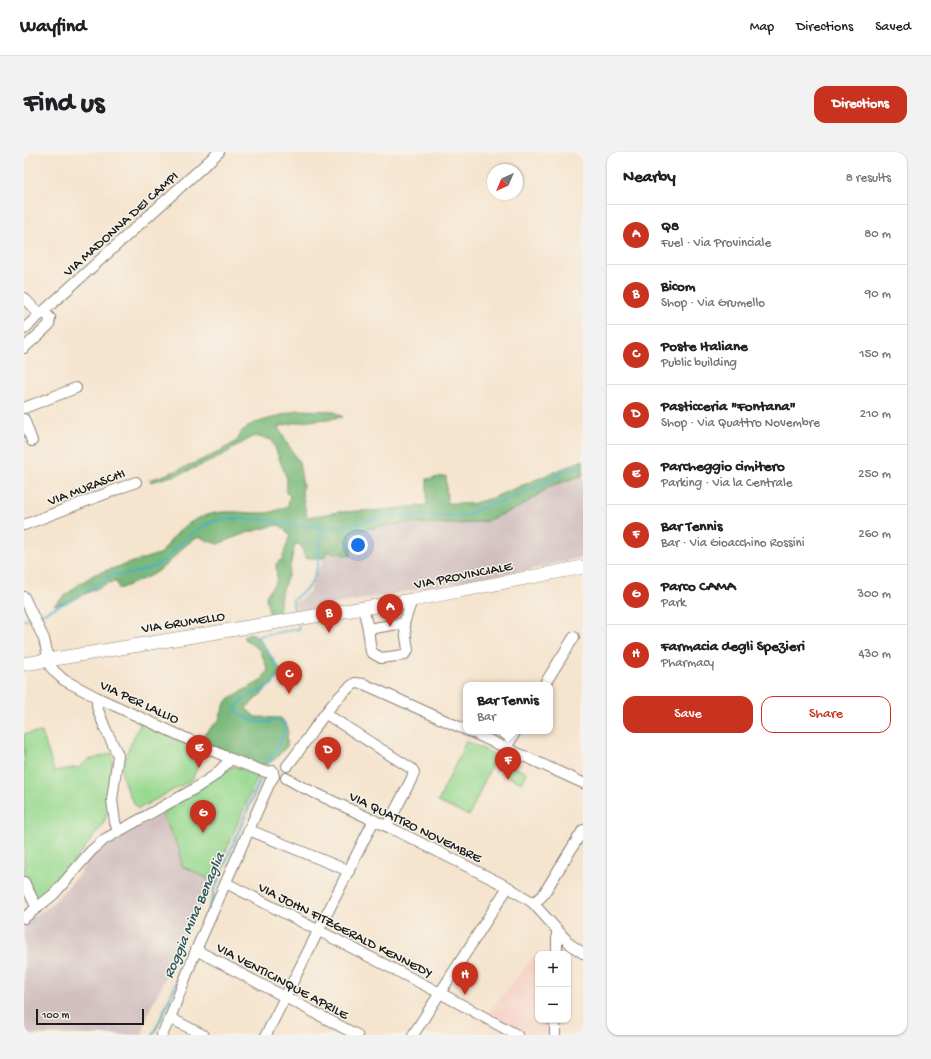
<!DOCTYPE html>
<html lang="en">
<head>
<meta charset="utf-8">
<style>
  :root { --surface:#fff; --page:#f2f2f2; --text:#202124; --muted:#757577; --line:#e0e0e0; --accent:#c8321e }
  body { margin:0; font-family:"Gochi Hand",sans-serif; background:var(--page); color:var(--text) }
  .controls { position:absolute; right:12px; bottom:12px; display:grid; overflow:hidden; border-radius:8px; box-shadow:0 1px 3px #0004 }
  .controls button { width:36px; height:36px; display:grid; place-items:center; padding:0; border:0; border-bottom:1px solid var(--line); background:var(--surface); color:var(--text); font:20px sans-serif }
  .compass { position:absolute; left:463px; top:12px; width:36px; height:36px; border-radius:50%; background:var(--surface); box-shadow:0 1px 3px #0004; rotate:224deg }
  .scale { position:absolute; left:12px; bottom:10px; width:108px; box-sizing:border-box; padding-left:4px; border:2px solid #1c1c1c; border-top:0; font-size:11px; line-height:14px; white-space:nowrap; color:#1c1c1c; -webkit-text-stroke:3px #f7f3e8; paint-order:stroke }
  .you { position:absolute; left:334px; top:393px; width:14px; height:14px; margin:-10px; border:3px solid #fff; border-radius:50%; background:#1a73e8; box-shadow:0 0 0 6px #1a73e833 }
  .badge { display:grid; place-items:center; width:26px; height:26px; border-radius:50%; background:var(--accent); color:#fff; font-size:13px; font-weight:700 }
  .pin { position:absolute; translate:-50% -33px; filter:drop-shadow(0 1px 2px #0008) }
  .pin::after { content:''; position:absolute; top:21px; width:14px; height:12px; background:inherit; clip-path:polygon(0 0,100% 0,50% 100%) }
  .popup { position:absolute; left:439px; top:530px; width:90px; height:52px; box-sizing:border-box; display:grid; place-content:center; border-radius:8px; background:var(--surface); filter:drop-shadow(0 1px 3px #0005); font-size:13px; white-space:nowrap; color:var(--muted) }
  .popup b { font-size:15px; color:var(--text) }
  .popup::after { content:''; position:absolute; left:50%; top:100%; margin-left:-8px; border:8px solid transparent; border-top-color:var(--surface) }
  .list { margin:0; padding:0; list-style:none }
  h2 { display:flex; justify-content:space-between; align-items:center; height:52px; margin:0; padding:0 16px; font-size:17px }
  h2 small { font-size:13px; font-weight:400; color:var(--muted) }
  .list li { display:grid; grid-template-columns:26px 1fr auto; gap:12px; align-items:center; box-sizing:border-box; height:60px; padding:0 16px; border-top:1px solid var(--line) }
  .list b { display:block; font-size:15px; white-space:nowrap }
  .list p { margin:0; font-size:13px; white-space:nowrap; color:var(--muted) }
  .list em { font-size:13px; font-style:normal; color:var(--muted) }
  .actions { display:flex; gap:8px; padding:12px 16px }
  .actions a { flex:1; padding:9px 0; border:1px solid var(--accent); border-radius:12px; text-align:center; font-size:14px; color:var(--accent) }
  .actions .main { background:var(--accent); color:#fff }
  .map { position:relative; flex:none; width:559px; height:883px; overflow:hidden; border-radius:12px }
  header { display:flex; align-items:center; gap:24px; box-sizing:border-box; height:56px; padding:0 20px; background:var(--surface); border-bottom:1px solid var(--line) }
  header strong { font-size:19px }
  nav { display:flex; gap:22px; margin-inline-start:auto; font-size:14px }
  .intro { display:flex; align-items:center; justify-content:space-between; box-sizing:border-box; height:96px; padding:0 24px }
  h1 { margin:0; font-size:28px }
  .button { padding:10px 18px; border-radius:12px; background:var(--accent); color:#fff; font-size:14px; font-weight:700 }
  main { display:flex; gap:24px; padding:0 24px }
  aside { flex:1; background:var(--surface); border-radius:12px; box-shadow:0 1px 3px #0004 }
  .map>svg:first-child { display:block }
  .built { fill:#f6d1c5 }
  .industrial { fill:#d1bfbf }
  .green { fill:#98d990; stroke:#5a7a56 }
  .forest { fill:#7ab97a; stroke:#4b6a4b }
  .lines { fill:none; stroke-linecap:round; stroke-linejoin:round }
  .stream { stroke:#48afc7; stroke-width:2 }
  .minor-casing { stroke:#888075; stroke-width:12 }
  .major-casing { stroke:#888075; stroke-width:14 }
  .minor { stroke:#fff; stroke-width:10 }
  .major { stroke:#fff; stroke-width:13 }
  .labels { text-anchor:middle; stroke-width:3; stroke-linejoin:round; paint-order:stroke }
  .street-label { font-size:14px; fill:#1c1c1c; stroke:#f7f3e8 }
  .water-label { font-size:15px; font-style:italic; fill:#2e5760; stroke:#f7f3e8 }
</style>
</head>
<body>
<header>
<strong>Wayfind</strong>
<nav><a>Map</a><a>Directions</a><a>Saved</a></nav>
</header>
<div class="intro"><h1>Find us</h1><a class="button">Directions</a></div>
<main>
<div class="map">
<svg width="559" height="883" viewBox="0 0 559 883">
  <rect width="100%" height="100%" fill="#f7f3e8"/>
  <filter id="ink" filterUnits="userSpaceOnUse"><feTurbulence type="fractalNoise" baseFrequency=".025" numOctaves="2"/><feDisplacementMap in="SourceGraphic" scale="8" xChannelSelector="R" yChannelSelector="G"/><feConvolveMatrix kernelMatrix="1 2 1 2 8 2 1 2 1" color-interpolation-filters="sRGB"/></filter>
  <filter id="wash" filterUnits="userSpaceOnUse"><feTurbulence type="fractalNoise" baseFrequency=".012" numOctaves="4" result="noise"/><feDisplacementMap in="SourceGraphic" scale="16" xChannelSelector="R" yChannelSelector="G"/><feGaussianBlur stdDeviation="0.9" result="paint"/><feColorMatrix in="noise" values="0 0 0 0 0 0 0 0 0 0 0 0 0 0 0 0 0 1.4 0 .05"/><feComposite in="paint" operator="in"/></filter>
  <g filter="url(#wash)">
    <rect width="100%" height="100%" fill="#f5e4ce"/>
    <polygon class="built" points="513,801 531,801 514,802 514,868 528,868 528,883 507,883 464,860"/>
    <g class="industrial">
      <polygon points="559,323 559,405 508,417 273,459 271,450 285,440 303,399 325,381 384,371 438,372 496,355 527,334"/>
      <polygon points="138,662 156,699 158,714 189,729 125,859 118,883 0,883 0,769 25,755 52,726 70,701"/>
    </g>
    <g class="green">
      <path d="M117 570 180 600 168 628 114 657C108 649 98 630 98 620 99 605 111 584 117 570Z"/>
      <polygon points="18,580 30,619 56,615 62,609 88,601 89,609 84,659 79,672 49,711 31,731 15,746 10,743 0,721 0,582"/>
      <polygon points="442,589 472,603 445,664 414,650"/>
      <polygon points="481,611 503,621 498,631 476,621"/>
      <polygon points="210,614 234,624 189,729 158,714 156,699 138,662"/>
    </g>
    <g class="forest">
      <path d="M274 258 309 259 319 265 269 271 254 275 260 286 275 310 279 334 278 342 283 365 314 360 360 358 403 353V327L422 324 423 351 447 352 468 346 559 308V323L527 334 496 355 462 369 438 372 384 371 326 380 327 404 304 399 300 406H281L277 393 271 392 264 424 257 442 255 463 246 466 242 444 253 428 252 412 258 407 266 383 257 374 252 373 219 382 194 392 184 389 176 385C160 390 151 407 138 416 125 426 109 431 95 437L93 430 84 431 47 449 30 453 54 433 71 422 138 401C153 377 171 362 200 360 214 359 229 362 243 361 250 360 257 356 264 354L266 343 262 341 263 327 248 288 230 284 190 308 156 322 127 330 125 328 152 319 189 303 213 289 218 279 228 272Z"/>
      <polygon points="224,481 230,482 257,519 250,530 222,556 231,565 257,566 264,575 263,594 250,608 237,615 186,593 177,585 195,568 201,551 209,544 237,529 244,518 236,498 219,486"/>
    </g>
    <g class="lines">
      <g class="stream">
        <path d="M270 460 269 448C274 443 281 439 285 434 296 422 296 391 298 375"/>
        <polyline points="15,463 56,444 87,423 110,421 133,414 172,378 190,369 208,366 239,368 276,374 298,375 318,374 338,371 358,365 379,363 440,364 464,353 489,346 510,336 548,316 559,313"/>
        <polyline points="0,468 6,466"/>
        <path d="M244 612 259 583 261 573 256 569C237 570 226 573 212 558 219 539 239 543 250 530 253 527 255 522 257 519L233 484 275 477 274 473"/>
        <polyline points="129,883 142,855 189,746 190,738 236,628"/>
      </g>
    </g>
  </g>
  <g filter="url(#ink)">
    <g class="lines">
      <g class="minor-casing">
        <g id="minor">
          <polyline points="0,146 16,163"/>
          <polyline points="0,177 195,0"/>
          <polyline points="0,196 25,173 26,166 19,159"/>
          <polyline points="0,256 52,236"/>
          <polyline points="0,267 8,289"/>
          <polyline points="0,373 112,330"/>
          <polyline points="0,445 20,487 26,514 31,520 40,528 74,546 207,607 236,618 242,620 249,619"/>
          <polyline points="339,455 344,477 380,471 388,448"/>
          <polyline points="344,477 347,500 357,506 380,503 384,498 380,471"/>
          <polyline points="520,533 550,485"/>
          <polyline points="74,546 73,553 74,558 81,576 94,603 88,648 91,670 94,679"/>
          <polyline points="302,562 388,617 390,620 387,628 363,674"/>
          <polyline points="445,579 559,631"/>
          <polyline points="482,596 492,579"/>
          <path d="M263 614C286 587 302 552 331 531L340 532 442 578"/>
          <polyline points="262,626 278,635 375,680 484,735 508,750 547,793 559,801"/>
          <polyline points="225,678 325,719"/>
          <polyline points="0,730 13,756"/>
          <polyline points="202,731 416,841 493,883"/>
          <polyline points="508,750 515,747 519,743 559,678"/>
          <polyline points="0,766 30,742 67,699 81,687 170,637 190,624 207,607"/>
          <polyline points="172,798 333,883"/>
          <polyline points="533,802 533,779"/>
          <polyline points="146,866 179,883"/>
          <polyline points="531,868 531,883"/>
          <polyline points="138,883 146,866 172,798 246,630 250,624"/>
          <polyline points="242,883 350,668"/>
          <polyline points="389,883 484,735"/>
        </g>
      </g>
      <g class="major-casing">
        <polyline id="major" points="0,512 388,448 559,415"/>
      </g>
      <use href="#minor" class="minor"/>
      <use href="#major" class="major"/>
    </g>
  </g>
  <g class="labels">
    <g class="street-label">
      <text transform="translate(96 71) rotate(-42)" y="5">VIA MADONNA DEI CAMPI</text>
      <text transform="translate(62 334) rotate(-21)" y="5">VIA MURASCHI</text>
      <text transform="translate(439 422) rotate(-11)" y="5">VIA PROVINCIALE</text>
      <text transform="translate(159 469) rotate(-9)" y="5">VIA GRUMELLO</text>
      <text transform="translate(116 549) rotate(25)" y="5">VIA PER LALLIO</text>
      <text transform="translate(392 674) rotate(26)" y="5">VIA QUATTRO NOVEMBRE</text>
      <text transform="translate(322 777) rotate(27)" y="5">VIA JOHN FITZGERALD KENNEDY</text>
      <text transform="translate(259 828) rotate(28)" y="5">VIA VENTICINQUE APRILE</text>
    </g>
    <g class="water-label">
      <text transform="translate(169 763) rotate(-67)" y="5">Roggia Mina Benaglia</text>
    </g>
  </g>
</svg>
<div class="controls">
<button>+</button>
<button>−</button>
</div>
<svg class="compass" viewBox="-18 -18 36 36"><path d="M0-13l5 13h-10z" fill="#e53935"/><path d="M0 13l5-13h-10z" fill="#757577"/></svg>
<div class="scale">100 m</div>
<div class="you"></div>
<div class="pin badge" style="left:366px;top:475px">A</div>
<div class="pin badge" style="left:305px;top:481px">B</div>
<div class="pin badge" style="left:265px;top:542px">C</div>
<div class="pin badge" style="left:304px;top:618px">D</div>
<div class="pin badge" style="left:175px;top:616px">E</div>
<div class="pin badge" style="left:484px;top:628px">F</div>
<div class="popup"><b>Bar Tennis</b>Bar</div>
<div class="pin badge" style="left:179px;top:681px">G</div>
<div class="pin badge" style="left:441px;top:843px">H</div>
</div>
<aside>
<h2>Nearby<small>8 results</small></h2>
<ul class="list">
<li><span class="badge">A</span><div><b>Q8</b><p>Fuel · Via Provinciale</p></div><em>80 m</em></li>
<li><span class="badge">B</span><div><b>Bicom</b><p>Shop · Via Grumello</p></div><em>90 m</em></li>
<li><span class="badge">C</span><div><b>Poste Italiane</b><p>Public building</p></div><em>150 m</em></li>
<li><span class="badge">D</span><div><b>Pasticceria &quot;Fontana&quot;</b><p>Shop · Via Quattro Novembre</p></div><em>210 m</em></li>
<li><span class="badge">E</span><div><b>Parcheggio cimitero</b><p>Parking · Via la Centrale</p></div><em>250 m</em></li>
<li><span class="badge">F</span><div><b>Bar Tennis</b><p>Bar · Via Gioacchino Rossini</p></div><em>260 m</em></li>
<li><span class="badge">G</span><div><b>Parco CAMA</b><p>Park</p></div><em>300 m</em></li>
<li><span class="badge">H</span><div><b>Farmacia degli Spezieri</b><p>Pharmacy</p></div><em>430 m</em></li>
</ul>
<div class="actions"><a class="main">Save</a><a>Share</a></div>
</aside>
</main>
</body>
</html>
